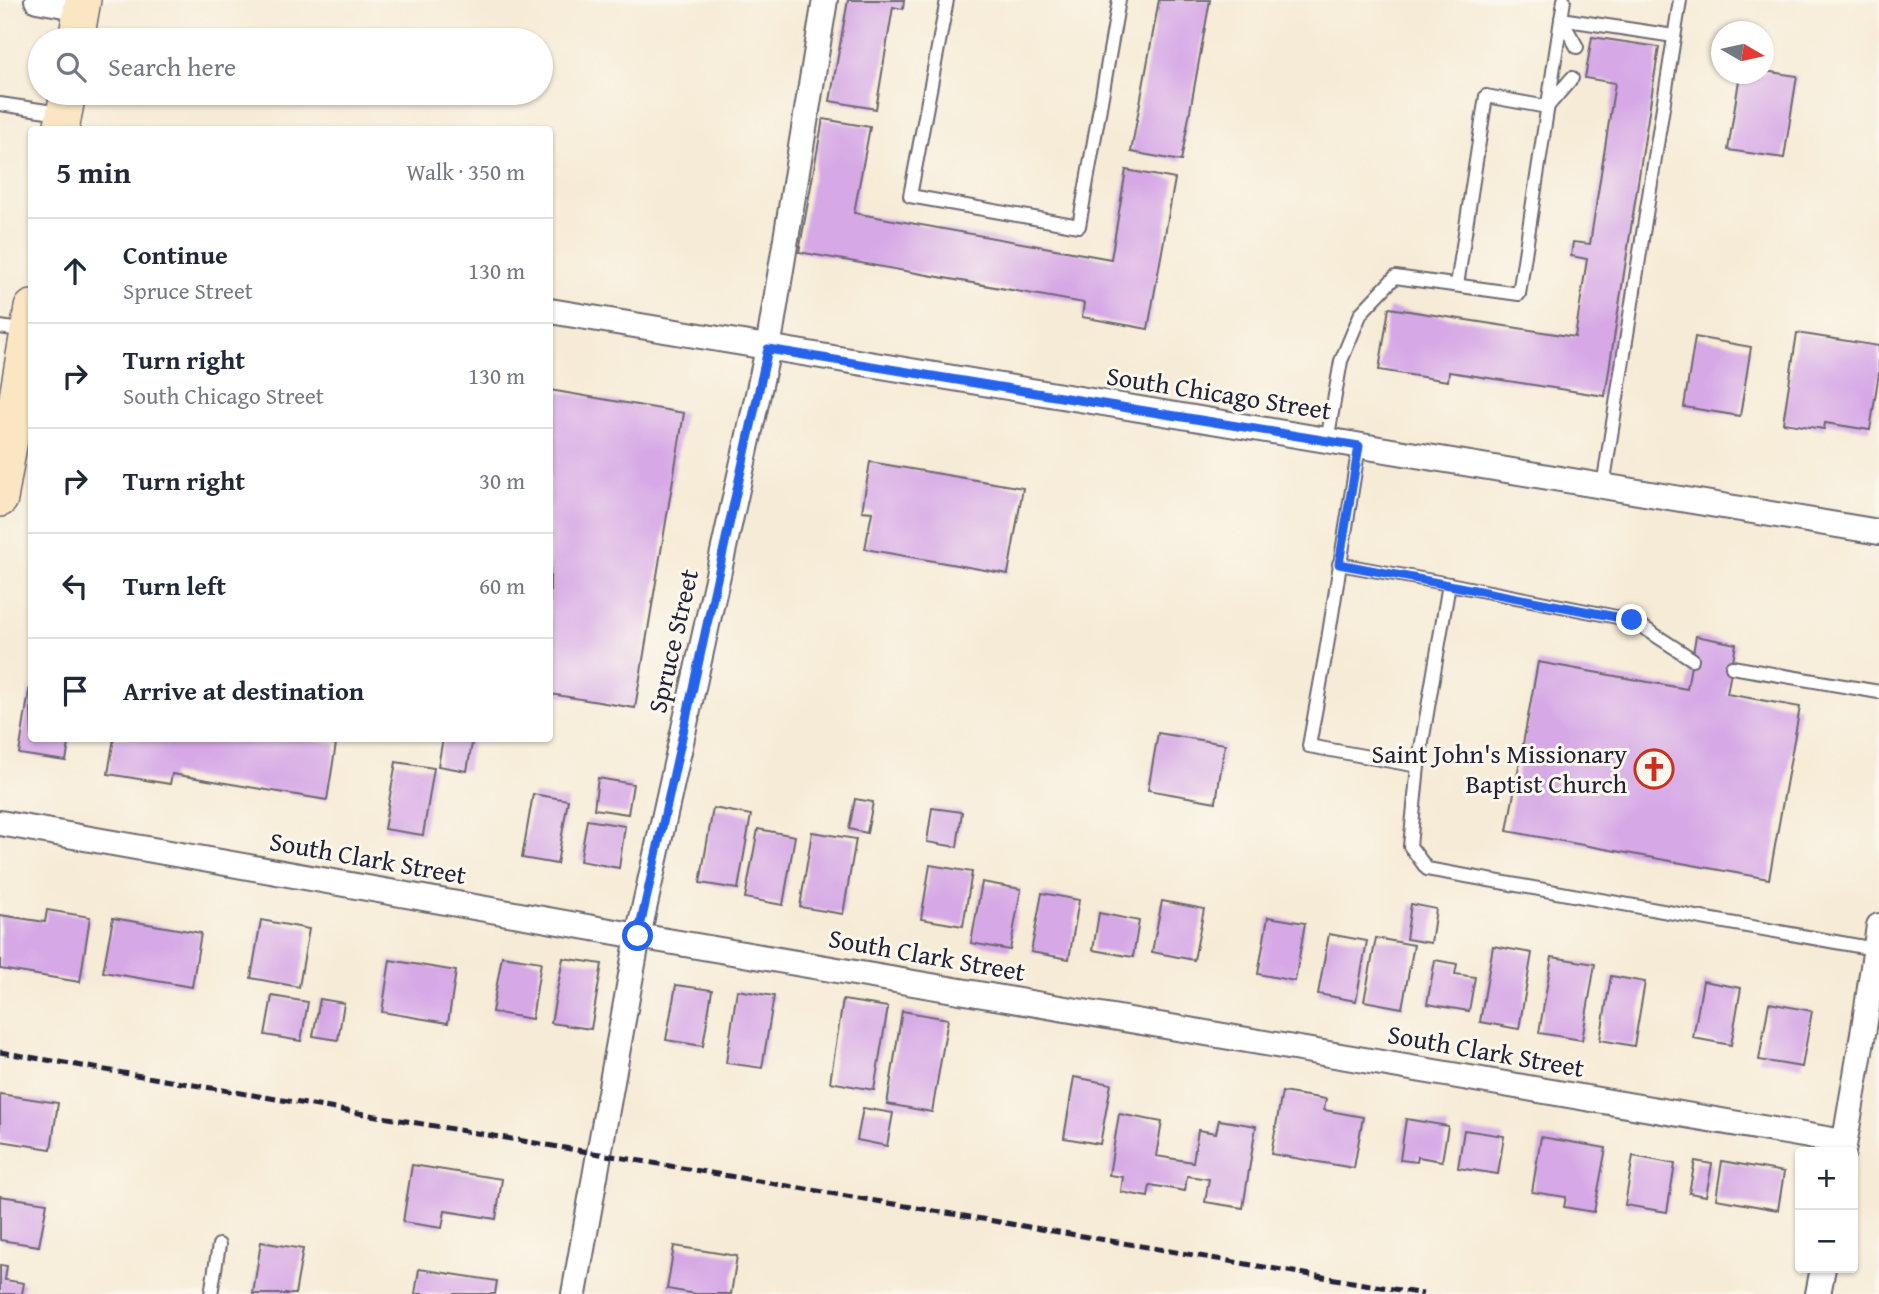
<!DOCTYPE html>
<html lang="en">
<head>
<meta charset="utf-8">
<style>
  :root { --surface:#fff; --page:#f6f6f7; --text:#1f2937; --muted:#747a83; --line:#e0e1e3 }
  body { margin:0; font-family:"Gentium Book Plus",serif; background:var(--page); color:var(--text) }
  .controls { position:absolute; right:21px; bottom:21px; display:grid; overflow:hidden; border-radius:7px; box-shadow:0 2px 5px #0004 }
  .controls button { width:63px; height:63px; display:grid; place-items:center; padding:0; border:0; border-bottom:2px solid var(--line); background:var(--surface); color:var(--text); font:35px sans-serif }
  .compass { position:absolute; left:1711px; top:21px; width:63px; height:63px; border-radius:50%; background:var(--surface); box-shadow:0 2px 5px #0004; rotate:99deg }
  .stop { position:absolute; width:21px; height:21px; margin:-16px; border:5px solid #2563eb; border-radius:50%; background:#fff }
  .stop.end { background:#2563eb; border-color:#fff; box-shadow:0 2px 7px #0008 }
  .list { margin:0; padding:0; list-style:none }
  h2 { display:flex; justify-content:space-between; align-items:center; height:91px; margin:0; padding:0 28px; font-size:30px }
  h2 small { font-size:23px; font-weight:400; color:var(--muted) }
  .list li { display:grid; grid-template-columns:46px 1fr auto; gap:21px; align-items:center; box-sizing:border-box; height:105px; padding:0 28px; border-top:2px solid var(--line) }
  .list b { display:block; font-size:26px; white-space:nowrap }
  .list p { margin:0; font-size:23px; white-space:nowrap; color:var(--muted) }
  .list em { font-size:23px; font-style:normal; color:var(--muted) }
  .icon { flex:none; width:38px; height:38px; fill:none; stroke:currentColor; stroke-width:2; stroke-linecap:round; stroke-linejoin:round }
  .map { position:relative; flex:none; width:1879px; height:1294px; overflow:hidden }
  .search { position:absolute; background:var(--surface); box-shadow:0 2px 5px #0004; left:28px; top:28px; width:525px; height:77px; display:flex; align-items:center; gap:18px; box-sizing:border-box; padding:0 24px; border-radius:38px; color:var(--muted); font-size:26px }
  .panel { position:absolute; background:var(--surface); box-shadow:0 2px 5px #0004; left:28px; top:126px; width:525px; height:616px; border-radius:7px }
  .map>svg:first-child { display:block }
  .building { fill:#d6a8e6 }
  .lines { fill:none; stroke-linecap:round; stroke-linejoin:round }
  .lane-casing { stroke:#6c6871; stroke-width:16 }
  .street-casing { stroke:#6c6871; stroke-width:28 }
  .secondary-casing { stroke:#6c6871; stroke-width:38 }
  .lane { stroke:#fff; stroke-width:12 }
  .street { stroke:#fff; stroke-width:24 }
  .secondary { stroke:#fbe6c4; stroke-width:35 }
  .rail { stroke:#22223b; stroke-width:5; stroke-dasharray:10 5; stroke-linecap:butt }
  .route { stroke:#2563eb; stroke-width:9 }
  .labels { text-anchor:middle; stroke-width:6; stroke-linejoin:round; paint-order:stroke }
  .street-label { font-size:26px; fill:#22223b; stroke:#fbf7ec }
  .poi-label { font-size:26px; fill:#22223b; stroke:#fbf7ec; text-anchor:end }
</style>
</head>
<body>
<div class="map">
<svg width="1879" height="1294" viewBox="0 0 1879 1294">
  <rect width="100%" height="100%" fill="#fbf7ec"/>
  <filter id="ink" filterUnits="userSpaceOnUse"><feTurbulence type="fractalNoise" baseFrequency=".0143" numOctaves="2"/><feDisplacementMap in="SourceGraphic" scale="14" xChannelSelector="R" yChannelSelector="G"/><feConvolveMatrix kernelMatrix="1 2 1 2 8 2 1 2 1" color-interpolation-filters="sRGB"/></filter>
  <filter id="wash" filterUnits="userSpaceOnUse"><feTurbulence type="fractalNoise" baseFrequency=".00686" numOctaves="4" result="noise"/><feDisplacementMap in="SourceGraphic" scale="28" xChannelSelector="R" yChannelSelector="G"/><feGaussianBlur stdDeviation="1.57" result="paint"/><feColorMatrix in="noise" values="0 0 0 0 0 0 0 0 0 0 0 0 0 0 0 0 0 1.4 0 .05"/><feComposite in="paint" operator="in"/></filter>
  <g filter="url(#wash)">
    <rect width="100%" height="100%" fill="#f6ebd6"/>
    <g id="blocks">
      <g class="building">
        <polygon points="848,0 904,0 903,9 893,7 876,109 830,101"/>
        <polygon points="1159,0 1210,0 1181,161 1131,152"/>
        <polygon points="1592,37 1659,47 1605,396 1449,372 1448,381 1379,370 1389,308 1575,337 1587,259 1571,256 1573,242 1590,244 1615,83 1585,78"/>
        <polygon points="1764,71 1797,76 1784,158 1728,150 1740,74 1764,74"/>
        <polygon points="823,119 870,127 854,213 1111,259 1126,170 1175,179 1148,329 1082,317 1084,303 799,252"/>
        <polygon points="1797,333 1879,346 1879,373 1870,430 1825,423 1824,429 1783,423"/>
        <polygon points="1695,337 1751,347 1740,416 1684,407"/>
        <polygon points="550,390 684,413 635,708 550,694"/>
        <polygon points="870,462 1023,488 1008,574 865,549 872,512 862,511"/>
        <polygon points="1696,636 1736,644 1727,694 1800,707 1769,879 1507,831 1538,662 1687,689"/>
        <polygon points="30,685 32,738 70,738 66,761 19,754"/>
        <polygon points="1158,733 1225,744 1216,802 1148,790"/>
        <polygon points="114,738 306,738 336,744 327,800 172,774 170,784 108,774"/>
        <polygon points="443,738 473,738 467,771 438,766"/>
        <polygon points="396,762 434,768 423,835 384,829"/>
        <polygon points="598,778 633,784 628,814 594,809"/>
        <polygon points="533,794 568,800 557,864 522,858"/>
        <polygon points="855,799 873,802 867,833 849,829"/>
        <polygon points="713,808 751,815 738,889 700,883"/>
        <polygon points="932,808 962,812 957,847 927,842"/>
        <polygon points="587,820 625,826 619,868 580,861"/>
        <polygon points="758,829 795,836 783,905 745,898"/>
        <polygon points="812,832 856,839 843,914 800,907"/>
        <polygon points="930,865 972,872 963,926 921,919"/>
        <polygon points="982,882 1021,889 1010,950 971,943"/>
        <polygon points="1042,893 1079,900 1069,959 1031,952"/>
        <polygon points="1162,901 1204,909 1194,960 1152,952"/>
        <polygon points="1411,904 1436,909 1431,943 1406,939"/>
        <polygon points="47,910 90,917 80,982 0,969 0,915 45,922"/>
        <polygon points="1099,913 1139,921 1133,957 1093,950"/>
        <polygon points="1268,917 1305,923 1295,981 1258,974"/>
        <polygon points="113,918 201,933 192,987 103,972"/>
        <polygon points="261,920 309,929 299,987 251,978"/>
        <polygon points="1329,934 1367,941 1356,1001 1318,994"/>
        <polygon points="1376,938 1414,945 1402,1008 1364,1001"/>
        <polygon points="1493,946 1532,953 1519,1029 1480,1022"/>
        <polygon points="502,956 541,962 532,1019 492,1012"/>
        <polygon points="1552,957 1595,964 1582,1040 1539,1033"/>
        <polygon points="563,958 602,964 591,1029 551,1023"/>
        <polygon points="390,960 456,971 448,1023 382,1012"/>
        <polygon points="1435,960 1457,964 1455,974 1475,977 1469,1011 1427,1004"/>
        <polygon points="1611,976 1645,982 1634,1046 1600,1040"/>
        <polygon points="1703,981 1741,988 1731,1045 1693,1038"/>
        <polygon points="676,985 712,990 703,1046 666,1040"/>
        <polygon points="737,990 774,996 762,1068 726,1063"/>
        <polygon points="272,996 308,1002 301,1041 265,1035"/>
        <polygon points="320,999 344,1003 338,1040 313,1036"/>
        <polygon points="843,1000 888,1007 874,1090 830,1082"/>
        <polygon points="1769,1003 1812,1011 1802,1067 1759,1060"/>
        <polygon points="902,1011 948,1019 932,1112 887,1104"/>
        <polygon points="1074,1077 1111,1084 1100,1144 1064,1138"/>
        <polygon points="1282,1092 1326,1099 1324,1110 1363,1117 1354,1168 1271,1154"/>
        <polygon points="0,1094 58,1103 51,1149 0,1141"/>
        <polygon points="863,1108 893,1113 887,1146 857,1140"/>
        <polygon points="1119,1114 1162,1122 1156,1156 1193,1162 1198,1130 1216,1133 1219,1120 1256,1126 1243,1208 1205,1202 1209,1179 1187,1176 1185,1191 1150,1185 1148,1197 1121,1192 1123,1177 1109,1175"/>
        <polygon points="1406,1119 1448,1126 1442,1161 1418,1157 1417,1162 1400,1160"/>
        <polygon points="1464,1130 1504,1136 1498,1174 1458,1168"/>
        <polygon points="1541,1137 1606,1148 1594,1212 1564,1207 1566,1197 1532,1192"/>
        <polygon points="1633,1156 1675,1164 1667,1212 1625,1205"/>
        <polygon points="1695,1161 1712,1164 1706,1196 1689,1193"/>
        <polygon points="1722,1161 1784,1172 1778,1210 1716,1199"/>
        <polygon points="412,1165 502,1179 496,1219 445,1211 442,1228 403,1222"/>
        <polygon points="0,1196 47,1203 39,1246 0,1240"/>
        <polygon points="261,1242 303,1249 295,1294 253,1294"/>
        <polygon points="674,1246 737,1256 731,1294 696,1294 667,1289"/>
        <polygon points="0,1265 7,1266 5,1280 24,1283 22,1294 0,1294"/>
        <polygon points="419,1269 497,1281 495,1294 415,1294"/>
      </g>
    </g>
  </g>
  <g filter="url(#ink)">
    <use href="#blocks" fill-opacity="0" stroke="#6c6871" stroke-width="2"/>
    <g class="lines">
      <g class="lane-casing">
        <g id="lane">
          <polyline points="947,0 910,196 1079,226 1119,0"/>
          <polyline points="1561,19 1674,36"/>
          <polyline points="1561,19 1577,47"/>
          <polyline points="0,104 60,113"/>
          <polyline points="1457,285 1486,96 1547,107 1572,78"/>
          <polyline points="0,327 27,331"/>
          <polyline points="1327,441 1341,361 1361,313 1395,277 1519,294 1564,0"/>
          <polyline points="1359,446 1326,652 1309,746 1418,766 1410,846 1427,869 1875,949"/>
          <polyline points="1603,486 1680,0"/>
          <polyline points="1339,564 1449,584 1418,766"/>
          <polyline points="1449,584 1632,620 1692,659"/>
          <polyline points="1732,667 1879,692"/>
          <polyline points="211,1294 219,1245"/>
        </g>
      </g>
      <g class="street-casing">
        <g id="street">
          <polyline points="37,0 81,8"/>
          <polyline points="550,311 1879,532"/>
          <polyline points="0,823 638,936 1844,1142"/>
          <polyline points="1843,1152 1864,1028 1879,926"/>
          <polyline points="574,1294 638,936 768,349 825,0"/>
          <polyline points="1818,1294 1823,1268"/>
        </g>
      </g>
      <g class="secondary-casing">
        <g id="secondary">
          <polyline points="76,40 83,0"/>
          <polyline points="61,130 68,93"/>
          <polyline points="0,499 32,308"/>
        </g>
      </g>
      <use href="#lane" class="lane"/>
      <use href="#street" class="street"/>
      <use href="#secondary" class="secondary"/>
      <polyline class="rail" points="0,1052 1423,1294"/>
    </g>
  </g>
  <g class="lines" filter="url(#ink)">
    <polyline class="route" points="638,936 768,349 1359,446 1339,564 1632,620"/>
  </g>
  <defs>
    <g id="church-ring" transform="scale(2.0125)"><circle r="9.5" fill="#fbf7ec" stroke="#c8321e" stroke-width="1.5"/><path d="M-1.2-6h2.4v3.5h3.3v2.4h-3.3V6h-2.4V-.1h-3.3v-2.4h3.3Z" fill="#c8321e"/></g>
  </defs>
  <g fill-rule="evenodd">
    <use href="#church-ring" x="1654" y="769"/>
  </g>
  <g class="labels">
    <g class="street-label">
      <text transform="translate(1219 393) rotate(9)" y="9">South Chicago Street</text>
      <text transform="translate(673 641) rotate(-77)" y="9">Spruce Street</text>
      <text transform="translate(368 858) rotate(10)" y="9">South Clark Street</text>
      <text transform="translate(927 955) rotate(10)" y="9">South Clark Street</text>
      <text transform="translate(1486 1051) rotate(10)" y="9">South Clark Street</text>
    </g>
    <g class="poi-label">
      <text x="1627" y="763">Saint John's Missionary<tspan x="1627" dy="30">Baptist Church</tspan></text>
    </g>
  </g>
</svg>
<div class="controls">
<button>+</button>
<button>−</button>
</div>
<svg class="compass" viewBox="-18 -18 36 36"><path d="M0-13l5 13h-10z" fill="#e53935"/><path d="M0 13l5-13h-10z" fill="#747a83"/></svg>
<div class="stop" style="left:638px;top:936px"></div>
<div class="stop end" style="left:1632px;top:620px"></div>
<div class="search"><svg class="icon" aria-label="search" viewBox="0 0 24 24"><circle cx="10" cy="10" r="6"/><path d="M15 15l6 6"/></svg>Search here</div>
<section class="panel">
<h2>5 min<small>Walk · 350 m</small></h2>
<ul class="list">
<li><svg class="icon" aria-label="ahead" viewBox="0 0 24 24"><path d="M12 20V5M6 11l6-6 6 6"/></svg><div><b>Continue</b><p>Spruce Street</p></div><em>130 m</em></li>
<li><svg class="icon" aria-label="right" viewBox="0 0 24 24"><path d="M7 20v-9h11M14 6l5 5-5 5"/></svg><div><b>Turn right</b><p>South Chicago Street</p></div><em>130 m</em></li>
<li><svg class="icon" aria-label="right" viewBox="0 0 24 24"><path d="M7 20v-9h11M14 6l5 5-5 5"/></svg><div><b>Turn right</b></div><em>30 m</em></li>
<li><svg class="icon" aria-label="left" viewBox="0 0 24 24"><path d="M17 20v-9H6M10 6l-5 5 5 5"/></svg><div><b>Turn left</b></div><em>60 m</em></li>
<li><svg class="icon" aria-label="arrive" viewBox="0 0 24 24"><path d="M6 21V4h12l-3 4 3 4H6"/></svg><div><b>Arrive at destination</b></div></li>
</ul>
</section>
</div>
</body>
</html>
